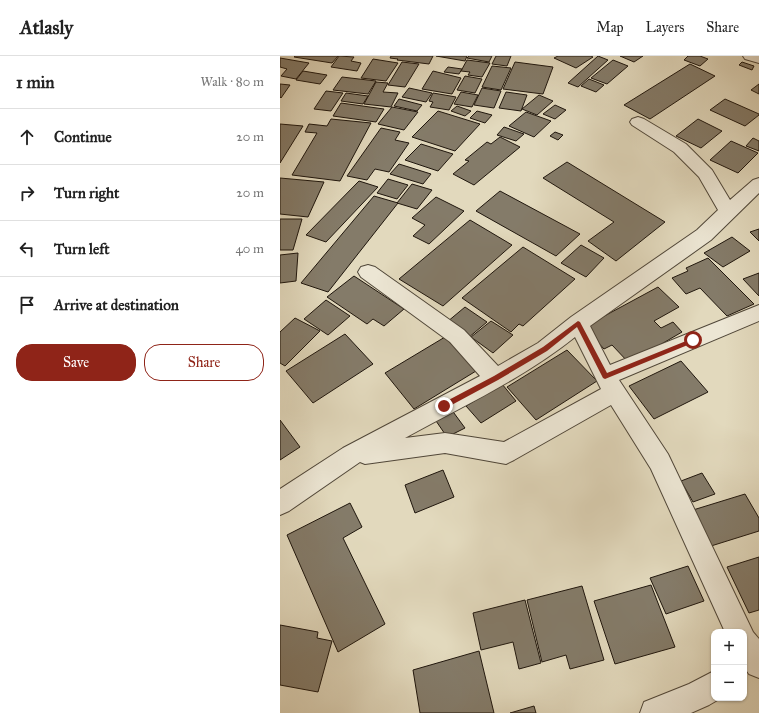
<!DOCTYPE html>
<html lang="en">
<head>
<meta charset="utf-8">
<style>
  :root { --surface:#fff; --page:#f2f2f2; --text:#222; --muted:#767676; --line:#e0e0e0; --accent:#8f2418 }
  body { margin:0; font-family:"IM FELL Great Primer",serif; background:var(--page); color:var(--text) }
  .controls { position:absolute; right:12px; bottom:12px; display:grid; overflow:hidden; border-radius:8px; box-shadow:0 1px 3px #0004 }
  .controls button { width:36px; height:36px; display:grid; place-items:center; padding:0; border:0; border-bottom:1px solid var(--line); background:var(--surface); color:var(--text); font:20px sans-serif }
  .stop { position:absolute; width:12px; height:12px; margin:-9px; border:3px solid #8f2418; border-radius:50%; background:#fff }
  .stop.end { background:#8f2418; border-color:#fff; box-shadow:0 1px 4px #0008 }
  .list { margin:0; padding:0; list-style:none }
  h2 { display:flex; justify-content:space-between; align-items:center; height:52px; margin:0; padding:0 16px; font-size:17px }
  h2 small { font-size:13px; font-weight:400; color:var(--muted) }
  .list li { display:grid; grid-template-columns:26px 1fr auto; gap:12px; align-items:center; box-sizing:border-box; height:56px; padding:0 16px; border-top:1px solid var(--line) }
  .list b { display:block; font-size:15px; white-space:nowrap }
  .list em { font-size:13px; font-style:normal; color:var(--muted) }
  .actions { display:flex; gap:8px; padding:12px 16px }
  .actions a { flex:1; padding:9px 0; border:1px solid var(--accent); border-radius:16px; text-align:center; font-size:14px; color:var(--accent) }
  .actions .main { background:var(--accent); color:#fff }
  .icon { flex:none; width:22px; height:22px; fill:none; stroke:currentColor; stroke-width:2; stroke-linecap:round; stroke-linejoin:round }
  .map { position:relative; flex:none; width:479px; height:657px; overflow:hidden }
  header { display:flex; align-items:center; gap:24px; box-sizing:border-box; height:56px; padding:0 20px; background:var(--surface); border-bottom:1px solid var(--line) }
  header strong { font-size:19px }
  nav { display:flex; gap:22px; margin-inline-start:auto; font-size:14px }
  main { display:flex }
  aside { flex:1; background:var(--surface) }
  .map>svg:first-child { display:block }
  .building { fill:#847b69; stroke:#1f160d }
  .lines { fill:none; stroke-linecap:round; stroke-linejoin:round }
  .minor-casing { stroke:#504739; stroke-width:2 }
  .minor { fill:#ece6d4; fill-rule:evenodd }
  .route { fill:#8f2418 }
</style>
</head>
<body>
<header>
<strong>Atlasly</strong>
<nav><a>Map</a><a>Layers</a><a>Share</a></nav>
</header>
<main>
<aside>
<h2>1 min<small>Walk · 80 m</small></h2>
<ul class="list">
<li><svg class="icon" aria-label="ahead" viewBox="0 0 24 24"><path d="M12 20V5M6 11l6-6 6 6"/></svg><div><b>Continue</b></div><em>20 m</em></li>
<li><svg class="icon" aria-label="right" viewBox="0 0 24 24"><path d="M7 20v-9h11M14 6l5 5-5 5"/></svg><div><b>Turn right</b></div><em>20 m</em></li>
<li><svg class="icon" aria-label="left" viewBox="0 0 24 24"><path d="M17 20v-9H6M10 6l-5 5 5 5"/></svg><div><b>Turn left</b></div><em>40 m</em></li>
<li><svg class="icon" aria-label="arrive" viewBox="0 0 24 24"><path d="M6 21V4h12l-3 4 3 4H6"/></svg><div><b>Arrive at destination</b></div></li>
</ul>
<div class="actions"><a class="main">Save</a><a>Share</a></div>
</aside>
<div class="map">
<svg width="479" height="657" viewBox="0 0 479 657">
  <rect width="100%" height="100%" fill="#e2d9bd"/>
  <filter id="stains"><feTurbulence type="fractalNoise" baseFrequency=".005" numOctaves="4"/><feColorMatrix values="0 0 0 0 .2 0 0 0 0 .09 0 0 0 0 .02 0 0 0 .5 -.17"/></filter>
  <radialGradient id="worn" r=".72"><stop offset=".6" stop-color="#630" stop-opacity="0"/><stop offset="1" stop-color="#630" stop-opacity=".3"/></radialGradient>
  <g class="building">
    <polygon points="15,0 58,0 52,7 14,1"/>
    <polygon points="59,0 74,1 71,5 81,7 77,15 51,11"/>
    <polygon points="111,0 153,0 149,8 117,4 118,3 110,2"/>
    <polygon points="156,0 187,0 185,5"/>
    <polygon points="189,0 212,0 209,6 187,2"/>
    <polygon points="216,0 231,0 227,10 212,8"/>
    <polygon points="278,0 311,0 313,1 296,12 274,2"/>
    <polygon points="318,0 328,4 298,31 288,27"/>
    <polygon points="340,0 363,0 354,6"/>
    <polygon points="408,0 420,0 428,3 420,10 404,4"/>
    <polygon points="0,2 29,7 16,23 1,20 7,13 0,11"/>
    <polygon points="93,3 118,7 106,25 81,22"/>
    <polygon points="187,4 210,7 202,21 188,19 190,16 181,15"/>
    <polygon points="333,4 348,10 327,28 311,22"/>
    <polygon points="122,6 139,8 125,31 108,29"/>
    <polygon points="235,6 273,11 263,38 223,33"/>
    <polygon points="462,6 474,10 472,14 459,9"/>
    <polygon points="410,8 435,20 370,63 344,49"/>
    <polygon points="212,10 231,12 221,34 202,31"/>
    <polygon points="168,11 182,13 179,18 164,16"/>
    <polygon points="23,15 47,19 40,28 16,24"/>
    <polygon points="153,15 181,22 172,38 142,33"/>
    <polygon points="185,20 202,23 195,37 177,34"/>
    <polygon points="62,21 96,25 88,38 53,34"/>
    <polygon points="309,23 324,29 316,36 301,30"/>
    <polygon points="96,26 108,27 103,36 118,37 111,51 84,48"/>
    <polygon points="0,28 10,29 1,42 0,41"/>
    <polygon points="479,28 479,38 471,34"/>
    <polygon points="129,32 152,37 146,46 122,41"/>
    <polygon points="202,32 221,35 214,52 194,49"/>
    <polygon points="46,35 63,37 51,55 34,53"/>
    <polygon points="181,36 198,39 192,51 174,48"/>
    <polygon points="226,36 247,39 241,55 219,52"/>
    <polygon points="66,37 88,40 83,48 61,45"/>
    <polygon points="153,37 176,41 169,54 150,51 153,46 149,45"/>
    <polygon points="259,39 273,45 257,59 242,53"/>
    <polygon points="119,43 142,49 137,55 114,50"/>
    <polygon points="445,43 479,58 479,59 465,70 430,54"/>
    <polygon points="61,47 104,53 96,66 53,60"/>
    <polygon points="275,49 286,54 275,63 263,58"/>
    <polygon points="177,50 191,55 185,60 171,55"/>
    <polygon points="112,51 138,56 124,74 98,68"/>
    <polygon points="158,55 200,68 175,95 132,81"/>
    <polygon points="197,55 212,59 205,67 190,62"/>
    <polygon points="246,56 271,65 254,81 229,70"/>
    <polygon points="51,63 91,67 60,125 12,119 37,77 25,76 29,68 47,70"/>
    <polygon points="418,63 442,75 421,92 396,80"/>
    <polygon points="0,68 23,70 0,107"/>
    <polygon points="224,71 244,78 236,85 217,79"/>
    <polygon points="101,72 120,76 115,84 129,87 109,116 95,113 87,124 67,120"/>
    <polygon points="275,76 283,79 278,84 270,80"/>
    <polygon points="220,81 240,91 194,129 173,118 189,105 185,104 207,86 211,88"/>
    <polygon points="473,82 479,85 479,95 466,90"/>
    <polygon points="451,85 478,97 458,117 430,104"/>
    <polygon points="141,88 173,98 158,115 125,104"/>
    <polygon points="287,106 385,166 336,205 308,185 334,166 263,122"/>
    <polygon points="119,108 151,118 143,128 110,118"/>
    <polygon points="0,122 44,126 28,161 0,158"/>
    <polygon points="108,123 128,129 117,143 97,137"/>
    <polygon points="79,125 98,131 46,186 26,179"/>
    <polygon points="132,128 152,134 137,153 117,147"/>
    <polygon points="220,135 300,178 276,200 196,155"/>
    <polygon points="94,140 118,147 48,236 21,227"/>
    <polygon points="156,141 184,155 149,188 133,180 145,169 132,162"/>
    <polygon points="0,163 22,163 13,194 0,194"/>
    <polygon points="190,164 232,189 163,250 119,223"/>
    <polygon points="479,173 479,185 470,176"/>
    <polygon points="452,181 470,195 443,211 424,197"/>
    <polygon points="301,189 324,202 306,221 281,207"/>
    <polygon points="243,191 295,223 243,270 239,268 231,276 182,242"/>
    <polygon points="18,197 16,225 0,227 0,199"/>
    <polygon points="428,202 474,248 447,260 420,232 406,238 392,222 408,215 406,212"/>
    <polygon points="479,217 479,240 463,223"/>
    <polygon points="74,220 124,253 104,270 93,263 87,268 47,241"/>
    <polygon points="378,231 399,251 374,265 381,272 393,266 402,276 349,307 332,289 324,293 304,271"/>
    <polygon points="46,244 70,260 48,279 24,263"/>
    <polygon points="185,251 207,266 188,282 167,266"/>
    <polygon points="15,262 40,275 5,310 0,307 0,276"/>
    <polygon points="211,265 233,279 213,297 191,281"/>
    <polygon points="65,278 93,308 33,347 6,315"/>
    <polygon points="165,281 196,315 134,353 105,317"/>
    <polygon points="287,294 317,325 256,364 227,331"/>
    <polygon points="401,305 428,336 374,363 349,330"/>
    <polygon points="222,328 236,345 201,367 186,350"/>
    <polygon points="171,353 185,372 167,381 154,362"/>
    <polygon points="0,364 20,391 0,404"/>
    <polygon points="163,414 174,441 135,457 125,429"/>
    <polygon points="422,417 435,438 413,446 401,425"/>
    <polygon points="465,438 479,462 479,475 431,490 413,454"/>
    <polygon points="70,447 82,471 63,482 105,568 58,596 7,479"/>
    <polygon points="479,501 479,554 469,557 447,511"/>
    <polygon points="408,510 424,545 386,558 370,522"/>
    <polygon points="371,529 395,591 335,608 314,545"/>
    <polygon points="302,530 324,604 290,613 286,599 262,606 247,544"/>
    <polygon points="245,544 261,607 239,613 233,586 201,594 193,557"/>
    <polygon points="0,569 38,576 37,582 52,585 38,636 0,629"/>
    <polygon points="199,595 214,657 140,657 133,614"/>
    <polygon points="254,650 256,657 230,657"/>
  </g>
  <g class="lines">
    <g class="minor-casing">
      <g id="minor">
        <polygon points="463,0 479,0 479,7 465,3"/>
        <path d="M358 61 364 63 406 88 432 114 450 144 473 124 479 122V137L431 184 310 270 330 309 479 249V265L339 324 388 398 473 576 479 583V622L469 618 464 611V576H445L371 413 331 349 234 404 226 408 165 397 85 408 80 406 9 455 0 459V433L63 392 200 320 170 286 81 221 78 216 81 211 88 209 95 211 184 274 218 310 258 287 291 261 417 174 438 154 419 121 394 96 352 69 350 66 352 63ZM295 281 321 333 224 386 165 377 125 382C183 350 244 322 295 281Z"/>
        <polygon points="434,615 434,642 441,642 429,649 411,657 360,657 364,646 409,628"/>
      </g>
    </g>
    <use href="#minor" class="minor"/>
  </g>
  <polygon class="route" points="298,265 300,266 327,317 411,283 413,282 416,284 415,286 325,323 323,322 297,271 267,295 218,324 166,352 161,352 161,348 214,320 263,291"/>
  <rect width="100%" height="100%" filter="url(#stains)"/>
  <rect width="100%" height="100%" fill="url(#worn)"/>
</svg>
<div class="controls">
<button>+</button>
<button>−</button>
</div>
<div class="stop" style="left:413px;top:284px"></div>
<div class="stop end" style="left:164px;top:350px"></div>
</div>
</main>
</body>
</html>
